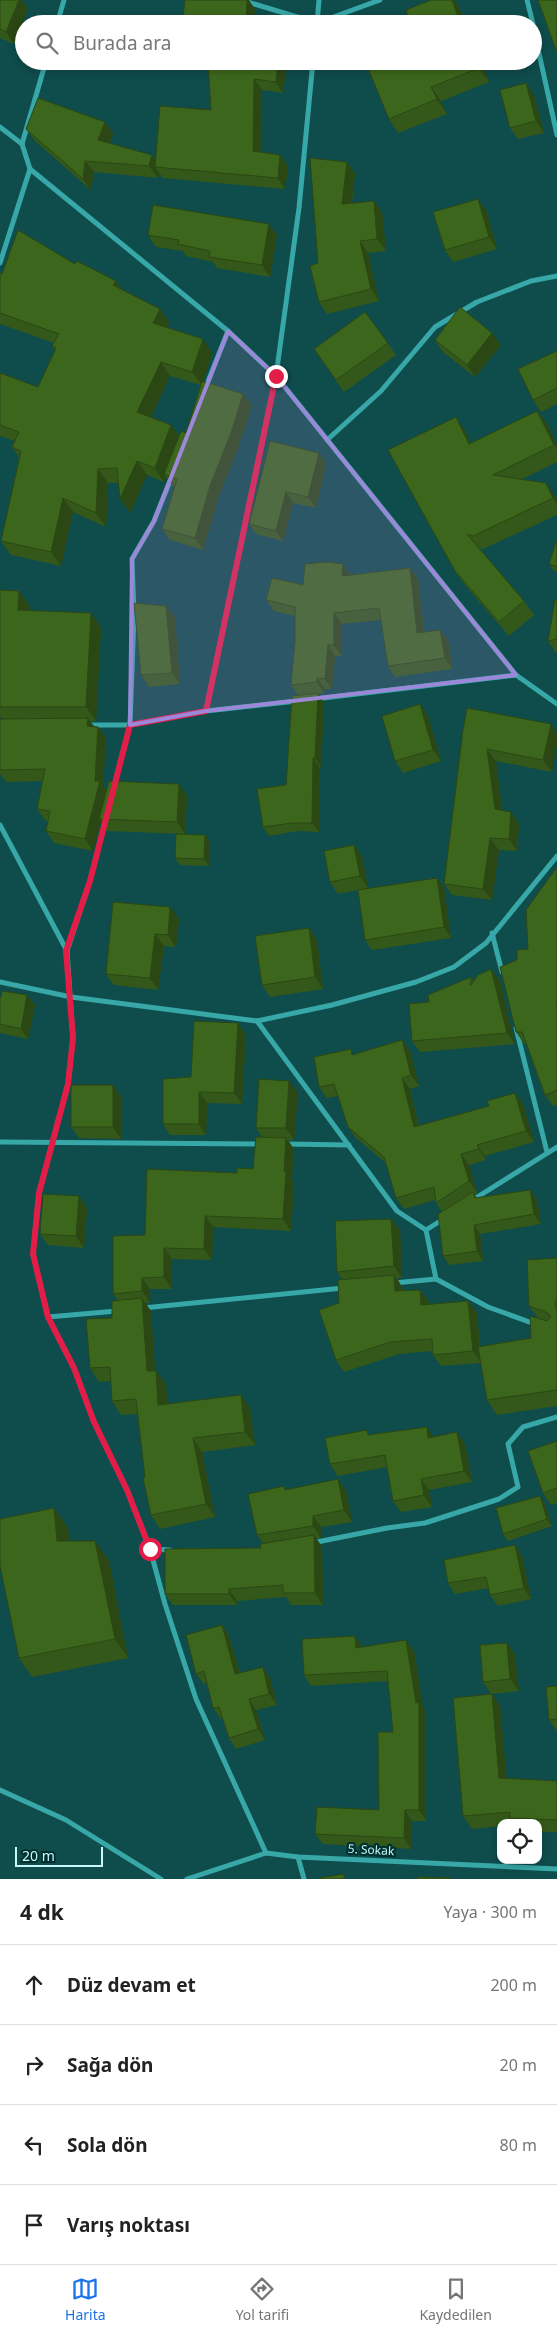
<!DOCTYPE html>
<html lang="tr">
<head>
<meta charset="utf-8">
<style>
  :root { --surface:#fff; --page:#f6f6f6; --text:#222; --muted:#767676; --line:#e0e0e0; --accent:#1a73e8 }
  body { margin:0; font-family:"Noto Sans",sans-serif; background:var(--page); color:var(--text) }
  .controls { position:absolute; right:15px; bottom:15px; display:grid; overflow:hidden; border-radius:10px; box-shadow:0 2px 8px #0003 }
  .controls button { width:45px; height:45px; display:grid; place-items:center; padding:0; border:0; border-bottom:1px solid var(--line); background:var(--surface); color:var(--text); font:25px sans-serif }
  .scale { position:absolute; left:15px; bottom:12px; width:88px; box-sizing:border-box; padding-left:5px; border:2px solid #c7f7f6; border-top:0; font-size:14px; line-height:18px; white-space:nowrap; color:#c7f7f6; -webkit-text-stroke:4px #003030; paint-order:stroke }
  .stop { position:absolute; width:15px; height:15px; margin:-11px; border:4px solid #e11d48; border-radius:50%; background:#fff }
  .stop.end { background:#e11d48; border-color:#fff; box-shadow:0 1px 5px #0008 }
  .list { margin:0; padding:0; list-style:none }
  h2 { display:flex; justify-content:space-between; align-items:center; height:65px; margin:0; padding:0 20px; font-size:21px }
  h2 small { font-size:16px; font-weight:400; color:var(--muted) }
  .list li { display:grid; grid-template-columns:32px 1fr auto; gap:15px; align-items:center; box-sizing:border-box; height:80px; padding:0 20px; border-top:1px solid var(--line) }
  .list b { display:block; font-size:19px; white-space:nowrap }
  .list em { font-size:16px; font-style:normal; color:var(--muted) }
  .icon { flex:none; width:28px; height:28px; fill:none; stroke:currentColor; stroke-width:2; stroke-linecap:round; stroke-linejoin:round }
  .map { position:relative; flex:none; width:557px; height:1879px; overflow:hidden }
  .search { position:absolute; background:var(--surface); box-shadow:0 2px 8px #0003; left:15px; right:15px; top:15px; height:55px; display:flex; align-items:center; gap:12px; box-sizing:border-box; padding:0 18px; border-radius:28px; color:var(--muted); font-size:19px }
  .sheet { height:385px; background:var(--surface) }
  nav { display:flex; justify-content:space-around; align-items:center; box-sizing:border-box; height:70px; border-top:1px solid var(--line); background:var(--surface); font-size:14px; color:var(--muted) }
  nav a { display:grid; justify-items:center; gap:2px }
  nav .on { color:var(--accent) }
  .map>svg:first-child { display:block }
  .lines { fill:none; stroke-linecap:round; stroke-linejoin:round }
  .minor { stroke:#37a8a7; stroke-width:5 }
  .wall { fill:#345819; fill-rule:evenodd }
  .shaded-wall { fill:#2b4714 }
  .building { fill:#3d661d; stroke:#2b4714 }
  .route { stroke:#e11d48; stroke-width:6 }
  .marked { fill:#9d87d8; fill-opacity:0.2; stroke:#9d87d8; stroke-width:4; stroke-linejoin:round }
  .labels { text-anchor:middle; stroke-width:4.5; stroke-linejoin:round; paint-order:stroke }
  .street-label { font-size:12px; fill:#c7f7f6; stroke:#003030 }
</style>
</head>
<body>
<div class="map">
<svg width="557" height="1879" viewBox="0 0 557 1879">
  <rect width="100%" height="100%" fill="#0f4c4c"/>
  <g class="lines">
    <g class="minor">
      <polyline points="241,0 317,23 380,0"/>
      <polyline points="527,0 533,24"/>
      <polyline points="57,24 64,0"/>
      <polyline points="317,24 319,0"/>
      <polyline points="533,26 557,135"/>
      <polyline points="0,127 22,144 30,169 228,331 276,376 516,675 557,704"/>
      <polyline points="22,144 46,61"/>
      <polyline points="0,263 30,169"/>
      <polyline points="205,389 228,331"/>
      <polyline points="327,440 381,391 435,327 477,302 531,281 557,276"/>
      <polyline points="315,699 516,675"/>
      <polyline points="206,711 276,376 299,208 313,61"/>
      <polyline points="87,725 130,725 206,711 297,701"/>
      <polyline points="114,786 130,725 134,614 132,559 154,521 172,476"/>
      <polyline points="0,825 67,951 73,1038 68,1084 39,1193 33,1254 48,1317 74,1368 94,1422 127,1490 150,1549 165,1604 196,1699 266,1853"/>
      <polyline points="492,933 502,972"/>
      <polyline points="67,951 90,881 105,821"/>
      <polyline points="0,982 71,997 257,1021 332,1005 416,982 454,967 486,943 557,856"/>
      <polyline points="257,1021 397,1211 426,1230 436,1279 488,1307 535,1324"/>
      <polyline points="516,1028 547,1152"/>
      <polyline points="0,1142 262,1144"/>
      <polyline points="285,1144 349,1145"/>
      <polyline points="471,1201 557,1147"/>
      <polyline points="426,1230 445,1218"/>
      <polyline points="394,1283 436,1279"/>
      <polyline points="143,1308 343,1288"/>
      <polyline points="48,1317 117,1311"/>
      <polyline points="312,1543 387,1528 425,1523 499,1499 518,1487 508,1444 523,1427 557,1417"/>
      <polyline points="150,1549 170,1550"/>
      <polyline points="0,1790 66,1820 161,1879"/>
      <polyline points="298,1857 304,1879"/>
      <polyline points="187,1879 266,1853 298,1857 557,1869"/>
    </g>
  </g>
  <g class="wall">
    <polygon points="0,0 28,9 14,44 0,38"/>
    <polygon points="208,61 286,69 283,93 262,90 261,152 288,166 285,189 163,178 159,173 158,178 94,172 91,190 35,141 26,129 105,122 113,133 110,143 155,161 211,110"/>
    <polygon points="365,61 480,61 489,82 441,101 447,114 398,133 389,119"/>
    <polygon points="534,95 544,133 518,139 510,128"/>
    <polygon points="347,162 355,174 352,203 374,201 382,212 386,251 368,253 379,301 327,314 319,302 318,263"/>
    <polygon points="486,210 497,249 453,262 445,250"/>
    <polygon points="148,235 277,235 270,277 217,268 213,262 186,256 183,251 156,247"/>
    <path d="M75 264 116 281 121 290 170 323 167 328 212 353 203 381 243 394 252 405 239 445 218 498 203 550 170 540 162 529 175 486H172L166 477 164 482 147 475 130 513 118 483H108L106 527 73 512 61 566 11 555 1 541 19 457 12 447 15 441 0 436V373L38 387 55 350 52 346 54 343 0 324V273L2 274ZM170 376 201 385 186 433 179 436 171 425 151 417Z"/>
    <polygon points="365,312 396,355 344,392 314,349"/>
    <polygon points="435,340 501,345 475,377 443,352"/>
    <polygon points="557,351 557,404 541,412 533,400"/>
    <polygon points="537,411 547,424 557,445 557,462 522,479 555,496 557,500 557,515 483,549 479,548 524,601 534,615 509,636 465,585 455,571 465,431 471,443"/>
    <polygon points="270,441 326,463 316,508 293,503 283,541 256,534 249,524"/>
    <polygon points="557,539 557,572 554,571 549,564"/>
    <polygon points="343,564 350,575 418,579 424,632 448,640 452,669 395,677 388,666 381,620 342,624 342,656 335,656 332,689 325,689 324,693 318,694 324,702 321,767 319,767 319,832 298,831 269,836 263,827 286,785 298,695 291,685 295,641 295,616 274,611 266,600 303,585"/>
    <polygon points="0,590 19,591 29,605 29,610 101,627 96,721 90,721 94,726 98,727 106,738 103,786 107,790 187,796 185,834 107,831 101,821 93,851 54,843 46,831 48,821 45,820 37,809 42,781 6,782 0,774 0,719 2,719 0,716"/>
    <polygon points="557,600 557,653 556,653 548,641"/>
    <polygon points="175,618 180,684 149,687 141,675"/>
    <polygon points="428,716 441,761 403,773 395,761"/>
    <polygon points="551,724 552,772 496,761 502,810 519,824 517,851 499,850 492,900 452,895 444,884 463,730"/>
    <polygon points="205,835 210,841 209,866 180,865 175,858"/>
    <polygon points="354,845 362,857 368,888 338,894 330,882"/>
    <polygon points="557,867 557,1105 553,1106 545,1095 527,1044 524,1044 516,1032 517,960 528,949"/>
    <polygon points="444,888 451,938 372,950 365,940"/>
    <polygon points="113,902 179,919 176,947 164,946 158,990 114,985 106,974"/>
    <polygon points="309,928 317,940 323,989 270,997 262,985"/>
    <polygon points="491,969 500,981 515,1044 420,1052 412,1041 429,1002 471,977 473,981"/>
    <polygon points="27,995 35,1005 28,1039 0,1033 0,997"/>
    <polygon points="246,1035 242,1104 207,1103 206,1135 170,1135 163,1124 191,1077"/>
    <polygon points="402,1040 410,1051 419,1086 410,1089 419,1126 523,1104 534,1142 485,1156 486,1160 469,1165 477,1193 474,1194 477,1198 530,1190 537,1200 541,1224 480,1234 483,1261 449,1265 443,1256 442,1212 436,1203 435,1200 404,1209 396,1198 386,1163 356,1138 348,1127 338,1096 327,1098 319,1087 354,1054"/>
    <polygon points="113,1085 121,1097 121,1139 79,1138 71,1127"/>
    <polygon points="298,1092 294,1140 288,1140 294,1149 292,1179 294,1182 291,1231 213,1227 212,1260 172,1259 172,1289 150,1289 150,1303 145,1303 151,1311 155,1371 166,1384 167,1404 241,1395 250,1409 255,1445 202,1452 215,1517 160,1529 151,1515 145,1477 137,1414 121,1415 112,1401 111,1381 99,1382 90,1368 112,1318 118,1300 113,1294 145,1235 237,1173 253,1169 262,1137 256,1128"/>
    <polygon points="87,1208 84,1248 48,1245 40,1234"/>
    <polygon points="391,1219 400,1230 402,1278 397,1278 402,1287 403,1291 420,1290 429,1302 429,1305 468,1301 477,1313 480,1346 531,1338 538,1318 529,1306 557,1258 557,1406 497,1415 487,1400 481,1363 441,1366 433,1355 433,1351 399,1354 344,1372 336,1360 339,1303 343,1280 337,1272"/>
    <polygon points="427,1427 433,1437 465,1444 472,1482 429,1490 432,1507 401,1512 393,1501 387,1467 338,1476 330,1464 371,1435"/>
    <polygon points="557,1441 557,1503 551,1505 543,1493"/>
    <polygon points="287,1489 346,1491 352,1522 321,1527 321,1538 316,1538 322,1547 323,1605 291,1605 286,1597 237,1601 237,1605 173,1605 165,1594 261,1548 263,1543 257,1535"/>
    <polygon points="544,1502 552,1526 508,1541 503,1534"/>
    <polygon points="54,1508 68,1528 69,1541 95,1541 109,1561 128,1658 32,1677 19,1658"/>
    <polygon points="515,1545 522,1556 531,1599 498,1606 490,1595 489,1588 455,1594 448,1583"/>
    <polygon points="222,1625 229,1636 240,1673 270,1678 277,1705 256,1710 265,1740 236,1749 229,1738 223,1718 221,1719 213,1708 207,1683 204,1684 196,1674"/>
    <polygon points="362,1646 362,1647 414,1651 423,1707 426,1712 426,1821 412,1821 411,1849 323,1844 315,1834 379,1810 393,1732 388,1681 311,1686 304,1675"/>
    <polygon points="515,1655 519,1691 492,1694 500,1706 506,1778 557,1781 557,1832 538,1832 538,1823 501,1823 501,1826 472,1829 463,1816 491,1694 483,1682"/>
    <polygon points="557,1686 557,1731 549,1720"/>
  </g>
  <g class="shaded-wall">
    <polygon points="19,0 22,0 28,9 14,44 6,32"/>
    <polygon points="247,0 249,0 255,9 254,24 246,24"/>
    <polygon points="452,0 454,0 459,7 466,24 461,24"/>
    <polygon points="278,61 281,61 286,69 283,93 276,82"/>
    <polygon points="476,61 480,61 489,82 479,68"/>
    <polygon points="254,79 262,90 261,162 253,151"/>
    <polygon points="526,83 534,95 544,133 536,121"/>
    <polygon points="431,87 441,101 447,114 437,99"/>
    <polygon points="105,122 113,133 107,152 98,140"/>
    <polygon points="152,155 160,167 155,167 159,173 158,178 149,166"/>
    <polygon points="280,155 288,166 285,189 278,178"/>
    <polygon points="85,161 94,172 91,190 83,179"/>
    <polygon points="347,162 355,174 350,215 342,204"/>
    <polygon points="478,199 486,210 497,249 489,237"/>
    <polygon points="374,201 382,212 386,251 377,239"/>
    <polygon points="269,224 277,235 270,277 262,265"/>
    <polygon points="360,241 368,253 379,301 371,289"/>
    <polygon points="116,281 125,295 113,285"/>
    <polygon points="160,309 170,323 162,337 153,323"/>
    <polygon points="492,333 501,345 475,377 467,365"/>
    <polygon points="203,339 212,353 202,385 192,372"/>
    <polygon points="161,362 170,376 147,426 137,412"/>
    <polygon points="243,394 252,405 239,445 218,498 203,550 195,538 210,486"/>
    <polygon points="537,411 547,424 557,445 557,449 554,445"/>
    <polygon points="456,417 465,431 478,458 469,444"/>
    <polygon points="171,425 181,439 164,474 166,477 164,482 155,468"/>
    <polygon points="319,453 326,463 316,508 308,497"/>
    <polygon points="137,461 147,475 130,513 120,499"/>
    <polygon points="98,469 108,483 106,527 96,513"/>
    <polygon points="546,483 555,496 557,500 557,504 553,498"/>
    <polygon points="286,492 293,503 283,541 276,531"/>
    <polygon points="63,498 73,512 61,566 51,552"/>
    <polygon points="343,564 350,575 349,587 342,576"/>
    <polygon points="410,568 418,579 425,644 417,633"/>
    <polygon points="19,591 29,605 28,624 18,610"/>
    <polygon points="166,606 175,618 180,684 172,673"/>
    <polygon points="91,613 101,627 96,721 86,707"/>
    <polygon points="334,613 342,624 342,656 334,645"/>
    <polygon points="440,630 448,640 452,669 445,658"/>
    <polygon points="328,645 335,656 332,689 325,679"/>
    <polygon points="317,678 325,689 324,693 317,682"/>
    <polygon points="318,693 324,702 321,767 315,758"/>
    <polygon points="420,704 428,716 441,761 433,750"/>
    <polygon points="88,718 96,730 87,726"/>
    <polygon points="551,724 557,733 557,745 552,772 543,760"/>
    <polygon points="98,727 106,738 103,786 108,793 99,819 101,821 93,851 85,839 95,781"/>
    <polygon points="487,749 496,761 503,821 495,809"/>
    <polygon points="313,758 319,767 319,832 312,823"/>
    <polygon points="179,784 187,796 185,834 177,822"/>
    <polygon points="511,812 519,824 517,851 509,839"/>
    <polygon points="205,835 210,841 209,866 204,859"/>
    <polygon points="490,838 499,850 492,900 483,889"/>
    <polygon points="354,845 362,857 368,888 360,876"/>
    <polygon points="437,878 444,888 451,938 444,927"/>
    <polygon points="170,907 179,919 176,947 168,935"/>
    <polygon points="309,928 317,940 323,989 315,977"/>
    <polygon points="155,934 164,946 158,990 150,978"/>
    <polygon points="491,969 500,981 515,1044 507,1033"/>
    <polygon points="27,995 35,1005 28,1039 21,1029"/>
    <polygon points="238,1023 246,1035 242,1104 234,1093"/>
    <polygon points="402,1040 410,1051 419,1086 411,1075"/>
    <polygon points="402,1078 410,1089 421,1138 414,1127"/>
    <polygon points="289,1081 298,1092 294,1140 286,1128"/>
    <polygon points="113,1085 121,1097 121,1139 113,1127"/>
    <polygon points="199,1092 207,1103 206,1135 199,1124"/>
    <polygon points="515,1093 523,1104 534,1142 526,1131"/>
    <polygon points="286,1138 294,1149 292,1179 294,1182 291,1231 283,1219 284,1171"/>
    <polygon points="477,1145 485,1156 486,1160 479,1149"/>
    <polygon points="461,1154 469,1165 477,1193 469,1181"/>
    <polygon points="530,1190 537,1200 541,1224 534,1214"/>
    <polygon points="79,1196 87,1208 84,1248 76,1236"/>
    <polygon points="205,1216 213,1227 212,1260 204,1249"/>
    <polygon points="391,1219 400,1230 402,1278 394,1266"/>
    <polygon points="474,1225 480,1234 483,1261 477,1251"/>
    <polygon points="164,1248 172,1259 172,1289 164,1277"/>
    <polygon points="394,1275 402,1287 403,1303 395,1291"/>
    <polygon points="142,1278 150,1289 150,1303 142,1291"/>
    <polygon points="420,1290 429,1302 430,1317 421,1305"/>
    <polygon points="142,1298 151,1311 156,1385 147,1371"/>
    <polygon points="468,1301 477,1313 481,1363 473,1351"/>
    <polygon points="156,1371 166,1384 168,1419 158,1405"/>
    <polygon points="241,1395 250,1409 255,1445 245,1432"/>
    <polygon points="427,1427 435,1439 428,1438"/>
    <polygon points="457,1432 465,1444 472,1482 464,1471"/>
    <polygon points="193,1438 202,1452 215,1517 206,1504"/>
    <polygon points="338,1479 346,1491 352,1522 344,1510"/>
    <polygon points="421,1479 429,1490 432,1507 424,1495"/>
    <polygon points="540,1496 544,1502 552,1526 547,1519"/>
    <polygon points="54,1508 68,1528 71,1561 57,1541"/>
    <polygon points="313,1516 321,1527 321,1538 313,1526"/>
    <polygon points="314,1535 322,1547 323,1605 315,1593"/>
    <polygon points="95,1541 109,1561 128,1658 115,1639"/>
    <polygon points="515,1545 522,1556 531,1599 524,1588"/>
    <polygon points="229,1589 237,1601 237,1605 229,1594"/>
    <polygon points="222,1625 229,1636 243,1685 235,1674"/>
    <polygon points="355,1636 362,1646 363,1658 356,1648"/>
    <polygon points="406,1640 414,1651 423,1707 426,1712 426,1821 419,1810 416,1703"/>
    <polygon points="507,1643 515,1655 519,1691 510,1679"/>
    <polygon points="263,1667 270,1678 277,1705 269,1694"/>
    <polygon points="492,1694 500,1706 508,1791 499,1778"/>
    <polygon points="249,1699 256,1710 265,1740 258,1729"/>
    <polygon points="405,1810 412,1821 411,1849 404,1838"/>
  </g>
  <g class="building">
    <polygon points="0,0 19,0 6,32 0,29"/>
    <polygon points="185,0 247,0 246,24 182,24"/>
    <polygon points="431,0 452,0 461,24 411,24 406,10"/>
    <polygon points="538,0 557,0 557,53"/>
    <polygon points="208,61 278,61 276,82 254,79 253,151 280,155 278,178 155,167 160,106 211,110"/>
    <polygon points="365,61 476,61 479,68 431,87 437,99 389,119"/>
    <polygon points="526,83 536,121 510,128 500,90"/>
    <polygon points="38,98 105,122 98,140 152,155 149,166 85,161 83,179 26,129"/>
    <polygon points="310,158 347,162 342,204 374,201 377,239 360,241 371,289 319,302 310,266 318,263"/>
    <polygon points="478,199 489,237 445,250 433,212"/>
    <polygon points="153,205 269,224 262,265 209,257 210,251 178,244 179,240 148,235"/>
    <polygon points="18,230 75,264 77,261 116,281 113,285 160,309 153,323 203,339 192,372 161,362 137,412 171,425 155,468 137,461 120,499 117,468 98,469 96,513 63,498 51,552 1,541 21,451 12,447 19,432 0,425 0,373 38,387 56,348 52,346 59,334 0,313 0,273 2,274"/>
    <polygon points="460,307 492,333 467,365 435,340"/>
    <polygon points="365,312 388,343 336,380 314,349"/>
    <polygon points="557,351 557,388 533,400 518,369"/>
    <polygon points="202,381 243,394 231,433 210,486 195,538 162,529 177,479 164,474 181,431 186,433"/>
    <polygon points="537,411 554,445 493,475 546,483 553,498 473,536 467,534 524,601 499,622 455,571 388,450 456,417 469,444"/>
    <polygon points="270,441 319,453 308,497 286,492 276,531 249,524"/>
    <polygon points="557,539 557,567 549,564"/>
    <polygon points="326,562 343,564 342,576 410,568 417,633 440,630 445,658 388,666 379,608 334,613 334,645 328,645 325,679 317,678 317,682 291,685 295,641 295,607 266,600 272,578 303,585 305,564"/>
    <polygon points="0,590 19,591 18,610 91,613 86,707 0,707"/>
    <polygon points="555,600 557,600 557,639 548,641"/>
    <polygon points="134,603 166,606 172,673 141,675"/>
    <polygon points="318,693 315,758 313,758 312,823 292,823 263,827 257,789 286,785 292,696"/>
    <polygon points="420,704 433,750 395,761 382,716"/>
    <polygon points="467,708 551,724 543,760 487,749 495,809 511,812 509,839 490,838 483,889 444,884 463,730"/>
    <polygon points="88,718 87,726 98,727 95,781 100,781 85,839 46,831 50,811 37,809 45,769 0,770 0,719"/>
    <polygon points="109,781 179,784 177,822 99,819"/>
    <polygon points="176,834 205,835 204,859 175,858"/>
    <polygon points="354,845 360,876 330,882 324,851"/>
    <polygon points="557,867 557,1002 556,1002 557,1004 557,1090 545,1095 522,1032 516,1032 500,967 517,960 517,950 528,949 526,910"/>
    <polygon points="437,878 444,927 365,940 358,890"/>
    <polygon points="113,902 170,907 168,935 155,934 150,978 106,974"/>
    <polygon points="309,928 315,977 262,985 255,936"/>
    <polygon points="491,969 507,1033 412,1041 409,1004 429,1002 428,995 471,977 470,986 478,975"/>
    <polygon points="2,991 27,995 21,1029 0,1024 0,997 1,997"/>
    <polygon points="194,1021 238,1023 234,1093 199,1092 199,1124 163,1124 163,1079 191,1077"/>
    <polygon points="402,1040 411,1075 402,1078 414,1127 489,1106 487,1101 515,1093 526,1131 477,1145 479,1149 461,1154 469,1181 436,1203 434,1187 396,1198 384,1157 348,1127 334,1084 319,1087 314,1057 351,1049 352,1055"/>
    <polygon points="259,1079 289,1081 286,1128 256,1128"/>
    <rect x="71" y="1085" width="42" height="42"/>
    <polygon points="256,1137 286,1138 284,1171 286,1171 283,1219 205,1216 204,1249 164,1248 164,1277 142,1278 142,1291 113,1294 113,1236 145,1235 147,1169 237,1173 237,1168 253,1169"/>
    <polygon points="530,1190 534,1214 474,1225 477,1251 443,1256 438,1214 473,1192 475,1198"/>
    <polygon points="43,1194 79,1196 76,1236 40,1234"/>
    <polygon points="391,1219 394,1266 337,1272 335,1221"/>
    <polygon points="557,1258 557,1301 555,1302 557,1312 557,1390 487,1400 478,1347 531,1338 530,1316 547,1321 551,1317 548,1313 529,1306 527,1260"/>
    <polygon points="394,1275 395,1291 420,1290 421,1305 468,1301 473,1351 433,1355 432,1339 390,1342 336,1360 319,1310 339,1303 338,1280"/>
    <polygon points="142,1298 147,1371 156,1371 158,1405 241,1395 245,1432 193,1438 206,1504 151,1515 143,1478 145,1477 136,1399 112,1401 110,1367 90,1368 86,1319 112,1318 112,1301"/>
    <polygon points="427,1427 428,1438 457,1432 464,1471 421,1479 424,1495 393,1501 385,1455 330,1464 325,1438 367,1430 368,1435"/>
    <polygon points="557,1441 557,1488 543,1493 528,1451"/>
    <polygon points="338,1479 344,1510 313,1516 313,1526 257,1535 248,1494 284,1486 285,1490"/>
    <polygon points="540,1496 547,1519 503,1534 496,1508"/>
    <polygon points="54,1508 57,1541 95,1541 115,1639 19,1658 0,1566 0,1519"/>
    <polygon points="314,1535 315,1593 283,1593 283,1585 229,1589 229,1594 165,1594 165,1549 261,1548 260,1544"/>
    <polygon points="515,1545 524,1588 490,1595 486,1577 448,1583 444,1560"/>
    <polygon points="222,1625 235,1674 263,1667 269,1694 249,1699 258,1729 229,1738 219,1707 213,1708 204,1671 196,1674 186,1635"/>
    <polygon points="355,1636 356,1648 406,1640 416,1703 419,1702 419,1810 405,1810 404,1838 315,1834 317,1807 379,1810 378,1732 393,1732 387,1671 304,1675 302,1639"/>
    <polygon points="507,1643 510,1679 483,1682 480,1645"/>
    <polygon points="557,1686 557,1719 549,1720 546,1687"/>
    <polygon points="492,1694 499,1778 557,1781 557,1820 510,1818 510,1812 463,1816 453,1698"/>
    <polygon points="344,1874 344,1879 320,1879 320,1878"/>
    <polygon points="418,1877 450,1878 450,1879 418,1879"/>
  </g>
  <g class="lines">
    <polyline class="route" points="150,1549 127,1490 94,1422 74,1368 48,1317 33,1254 39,1193 68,1084 73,1038 66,951 90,881 130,725 206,711 276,376"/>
  </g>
  <path class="marked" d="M228 331 276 376 516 675 206 711 130 725 132 559 154 521Z"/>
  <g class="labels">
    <g class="street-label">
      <text transform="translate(371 1850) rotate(3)" y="4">5. Sokak</text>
    </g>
  </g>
</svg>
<div class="controls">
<button><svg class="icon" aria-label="locate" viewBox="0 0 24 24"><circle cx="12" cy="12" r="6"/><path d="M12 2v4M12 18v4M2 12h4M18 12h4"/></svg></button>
</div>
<div class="scale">20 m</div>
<div class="stop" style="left:150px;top:1549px"></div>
<div class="stop end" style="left:276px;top:376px"></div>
<div class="search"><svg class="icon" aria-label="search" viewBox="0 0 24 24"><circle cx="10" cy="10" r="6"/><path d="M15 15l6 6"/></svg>Burada ara</div>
</div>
<section class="sheet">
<h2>4 dk<small>Yaya · 300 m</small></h2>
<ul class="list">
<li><svg class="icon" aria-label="ahead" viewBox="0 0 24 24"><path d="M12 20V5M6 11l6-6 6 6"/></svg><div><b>Düz devam et</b></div><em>200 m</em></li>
<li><svg class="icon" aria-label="right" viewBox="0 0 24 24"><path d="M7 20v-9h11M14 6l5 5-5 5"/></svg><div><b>Sağa dön</b></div><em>20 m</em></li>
<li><svg class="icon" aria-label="left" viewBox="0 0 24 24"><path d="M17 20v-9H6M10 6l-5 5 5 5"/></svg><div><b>Sola dön</b></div><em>80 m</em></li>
<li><svg class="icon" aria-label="arrive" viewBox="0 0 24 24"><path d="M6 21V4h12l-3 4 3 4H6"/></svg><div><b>Varış noktası</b></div></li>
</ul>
</section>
<nav>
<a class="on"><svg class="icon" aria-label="map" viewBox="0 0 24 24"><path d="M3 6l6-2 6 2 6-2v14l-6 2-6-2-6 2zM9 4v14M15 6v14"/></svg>Harita</a>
<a><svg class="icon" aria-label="directions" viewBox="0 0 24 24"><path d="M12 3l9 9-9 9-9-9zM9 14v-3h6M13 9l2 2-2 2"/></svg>Yol tarifi</a>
<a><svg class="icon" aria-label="saved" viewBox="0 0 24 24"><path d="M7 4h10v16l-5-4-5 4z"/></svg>Kaydedilen</a>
</nav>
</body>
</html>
